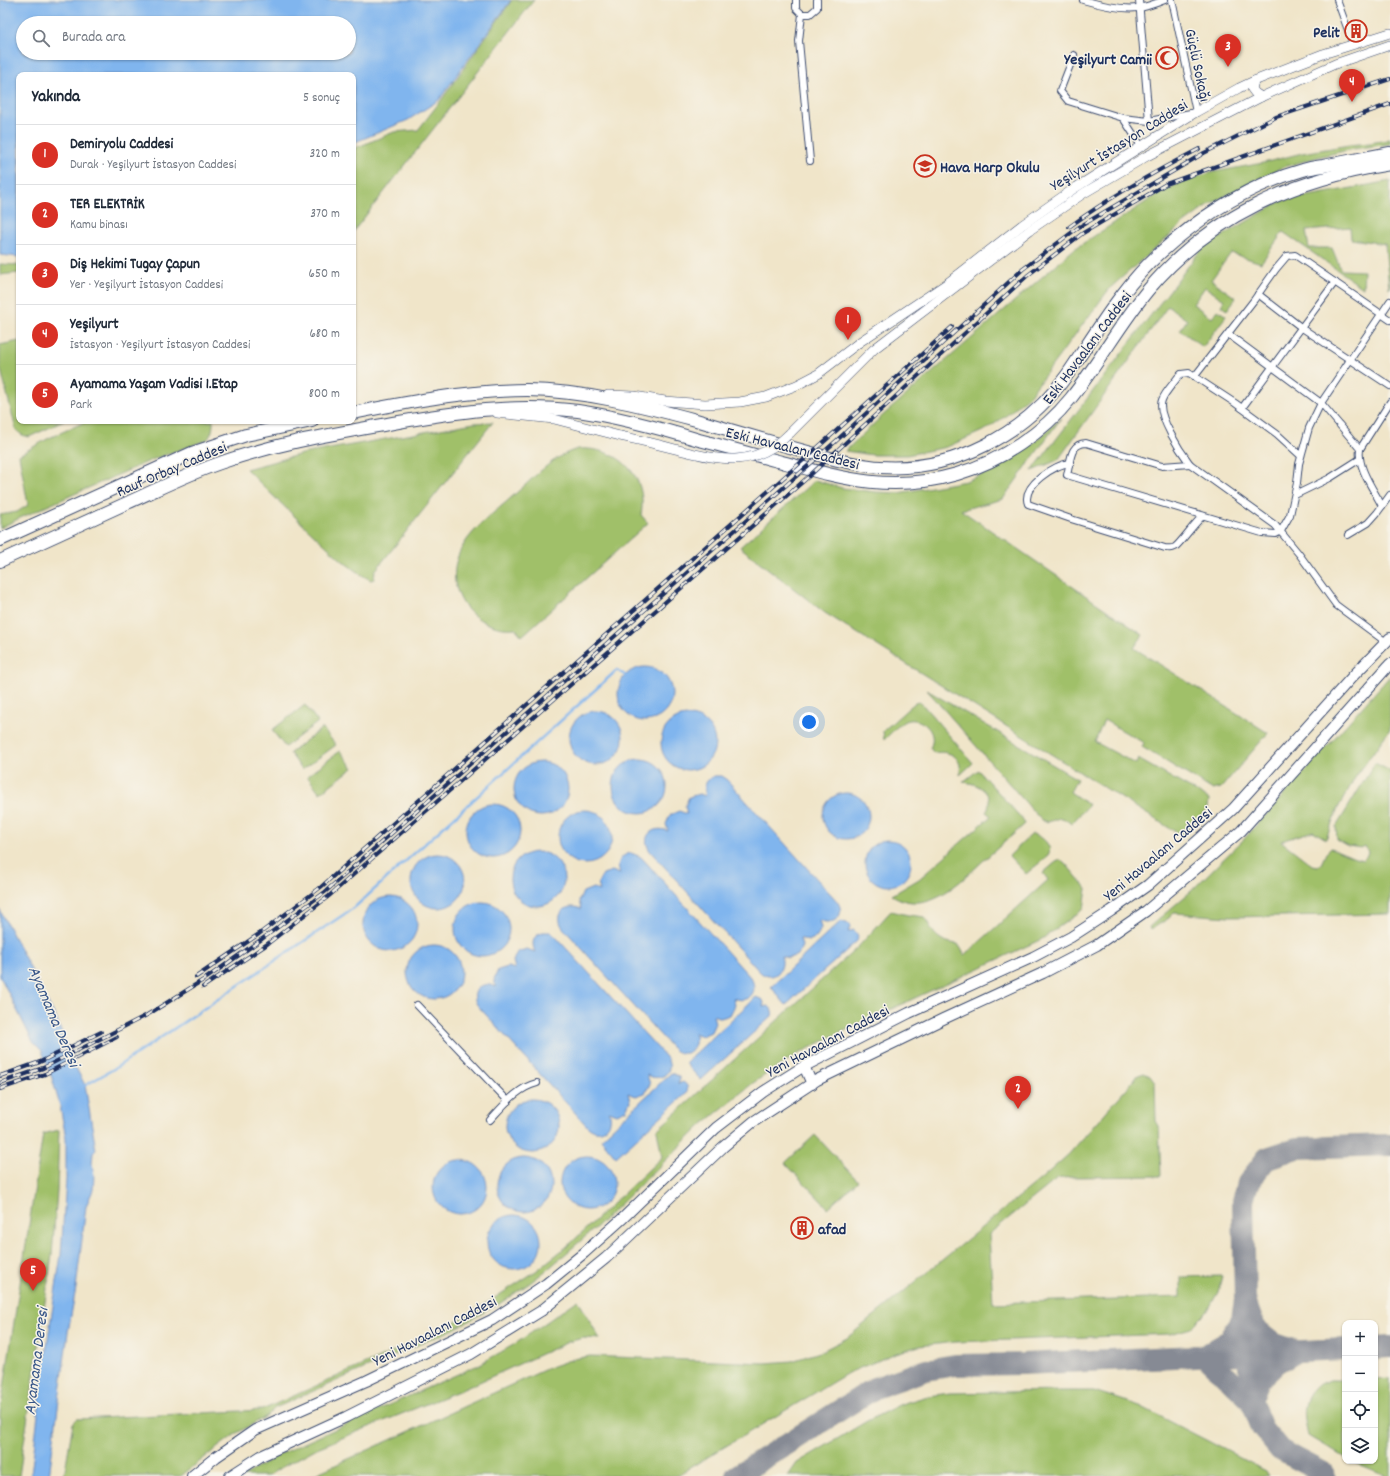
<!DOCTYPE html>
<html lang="tr">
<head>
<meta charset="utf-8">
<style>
  :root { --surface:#fff; --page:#f6f6f7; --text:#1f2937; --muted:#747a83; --line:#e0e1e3; --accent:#d93025 }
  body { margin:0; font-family:Dekko,sans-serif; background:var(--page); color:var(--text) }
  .controls { position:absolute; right:12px; bottom:12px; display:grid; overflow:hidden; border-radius:8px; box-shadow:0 1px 3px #0004 }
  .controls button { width:36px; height:36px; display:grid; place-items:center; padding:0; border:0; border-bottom:1px solid var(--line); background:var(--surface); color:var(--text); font:20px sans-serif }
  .you { position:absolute; left:809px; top:722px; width:14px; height:14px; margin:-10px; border:3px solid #fff; border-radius:50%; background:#1a73e8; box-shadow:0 0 0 6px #1a73e833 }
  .badge { display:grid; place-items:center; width:26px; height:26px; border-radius:50%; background:var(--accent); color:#fff; font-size:13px; font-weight:700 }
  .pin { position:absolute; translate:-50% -33px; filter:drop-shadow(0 1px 2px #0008) }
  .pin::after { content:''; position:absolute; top:21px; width:14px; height:12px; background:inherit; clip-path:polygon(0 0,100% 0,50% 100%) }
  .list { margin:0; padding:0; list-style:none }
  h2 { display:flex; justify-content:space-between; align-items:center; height:52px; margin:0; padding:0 16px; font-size:17px }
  h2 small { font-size:13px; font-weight:400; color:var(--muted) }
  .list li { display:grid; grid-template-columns:26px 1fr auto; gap:12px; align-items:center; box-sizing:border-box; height:60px; padding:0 16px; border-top:1px solid var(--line) }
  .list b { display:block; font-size:15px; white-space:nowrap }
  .list p { margin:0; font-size:13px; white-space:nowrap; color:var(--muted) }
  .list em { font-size:13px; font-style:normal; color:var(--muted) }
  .icon { flex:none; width:22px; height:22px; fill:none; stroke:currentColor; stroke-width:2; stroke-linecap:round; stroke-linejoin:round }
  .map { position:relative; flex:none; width:1390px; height:1476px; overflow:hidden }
  .search { position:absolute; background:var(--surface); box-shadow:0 1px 3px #0004; left:16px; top:16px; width:340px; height:44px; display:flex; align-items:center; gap:10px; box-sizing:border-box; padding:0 14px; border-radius:22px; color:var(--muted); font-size:15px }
  .panel { position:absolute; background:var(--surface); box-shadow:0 1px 3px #0004; left:16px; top:72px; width:340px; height:352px; border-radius:8px }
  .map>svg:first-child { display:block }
  .green { fill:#a0c069; stroke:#5e7864 }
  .water { fill:#80b5ee; stroke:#4e72a6; fill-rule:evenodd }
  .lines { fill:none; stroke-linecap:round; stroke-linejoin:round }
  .stream { stroke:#80b5ee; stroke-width:2.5 }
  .taxiway { stroke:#868a94; stroke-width:22 }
  .street-casing { stroke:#3b4a6e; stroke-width:8 }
  .secondary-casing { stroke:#3b4a6e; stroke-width:10 }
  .primary-casing { stroke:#3b4a6e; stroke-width:12 }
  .highway-casing { stroke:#3b4a6e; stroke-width:14 }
  .street { stroke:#fff; stroke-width:6 }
  .secondary { stroke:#fff; stroke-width:9 }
  .primary { stroke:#fff; stroke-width:10 }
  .highway { stroke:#fff; stroke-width:12 }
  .rail-casing { stroke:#1b2f5e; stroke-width:4 }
  .rail { stroke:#f7f3e8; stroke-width:2.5; stroke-dasharray:8; stroke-linecap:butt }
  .secondary-bridge-casing { stroke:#3b4a6e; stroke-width:10; stroke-linecap:butt }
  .secondary-bridge { stroke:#fff; stroke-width:9 }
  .labels { text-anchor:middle; stroke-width:3; stroke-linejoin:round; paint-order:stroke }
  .poi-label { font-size:16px; font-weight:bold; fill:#1b2f5e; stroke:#f7f3e8; text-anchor:end }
  .street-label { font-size:16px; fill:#1b2f5e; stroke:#f7f3e8 }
  .water-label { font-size:17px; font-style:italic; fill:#395789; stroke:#f7f3e8 }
</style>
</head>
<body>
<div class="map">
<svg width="1390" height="1476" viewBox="0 0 1390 1476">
  <rect width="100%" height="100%" fill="#f7f3e8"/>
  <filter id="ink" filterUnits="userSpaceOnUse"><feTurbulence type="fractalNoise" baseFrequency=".025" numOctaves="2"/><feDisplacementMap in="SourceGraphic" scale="8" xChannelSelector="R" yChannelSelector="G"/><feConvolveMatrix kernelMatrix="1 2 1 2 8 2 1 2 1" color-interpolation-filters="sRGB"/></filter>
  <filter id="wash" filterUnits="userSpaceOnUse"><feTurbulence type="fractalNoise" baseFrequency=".012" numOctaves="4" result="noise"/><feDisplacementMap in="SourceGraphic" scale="16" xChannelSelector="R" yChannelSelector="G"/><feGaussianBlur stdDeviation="0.9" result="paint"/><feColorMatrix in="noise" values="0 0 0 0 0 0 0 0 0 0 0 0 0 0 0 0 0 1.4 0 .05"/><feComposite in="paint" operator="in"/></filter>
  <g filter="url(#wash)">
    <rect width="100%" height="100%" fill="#f0e5c9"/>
    <g class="green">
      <polygon points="512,0 534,0 353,232 353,149 394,132 418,130 442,99"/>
      <polygon points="1390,138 1390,144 1353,149 1322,156 1284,167 1256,180 1210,204 1184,223 1110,288 1030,395 1007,415 987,429 947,447 907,455 873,455 845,451 881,417 1073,250 1164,190 1191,178 1214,172 1263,163 1302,153 1349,145 1370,143 1387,140"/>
      <polygon points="1390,181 1390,261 1388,263 1390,268 1390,288 1389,289 1385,244 1351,239 1350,227 1306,231 1309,248 1332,248 1341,270 1364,271 1363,288 1283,232 1261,263 1231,253 1211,280 1236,298 1227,310 1221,306 1224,300 1205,287 1193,304 1212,318 1218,310 1226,316 1203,347 1180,330 1187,320 1168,306 1058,460 1032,471 1202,248 1281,201"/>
      <polygon points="0,264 19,265 19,273 0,275"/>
      <polygon points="19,341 19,421 64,421 29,437 22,435 16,430 0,366 0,345"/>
      <polygon points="1061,418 1003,499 961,510 1143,635 1134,648 1268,733 1221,788 1213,790 1142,747 1144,743 1104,720 1095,742 1136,764 1138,759 1209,799 1208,808 1182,836 825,613 740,547 815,480 842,488 876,492 898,493 966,481 983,474 1011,459 1036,441"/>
      <path d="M87 421H213C213 429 212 434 207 440L154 459 20 518 0 528V515L17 512 28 505 19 455 49 438Z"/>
      <path d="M493 422 375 571 374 579 371 580C354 572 338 557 324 544 298 520 272 495 246 469L302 454 474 423Z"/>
      <path d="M578 449C616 446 649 474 641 515L648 523 522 636 515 628C498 630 482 623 470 612 462 604 457 593 455 582 450 542 488 519 514 495 534 478 552 456 578 449Z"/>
      <polygon points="1390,676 1390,729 1355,778 1338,808 1326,839 1313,831 1281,841 1312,865 1317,866 1321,864 1326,853 1331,848 1355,858 1363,860 1366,857 1368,852 1365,846 1361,848 1348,846 1337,840 1336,827 1375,763 1390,771 1390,914 1229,917 1174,913 1169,918 1150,930 1149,927 1189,893 1245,838"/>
      <path d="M927 690 1077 779 1070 792 1089 805 1071 824C1060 814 1060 819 1048 822L1041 820Z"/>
      <path d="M919 702 922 704 973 763 960 775C963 757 950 750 934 753L930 748C939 732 921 715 905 721 899 724 889 735 884 740L883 731 911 706 915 703Z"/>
      <polygon points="305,705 318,722 285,747 272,730"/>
      <polygon points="322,728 336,745 302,770 290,753"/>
      <polygon points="340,751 353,768 320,793 307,776"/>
      <path d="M978 770 1024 821 1025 824C1011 836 997 849 983 861 959 883 927 917 892 895L919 879 991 816 986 812C996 794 979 783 963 782Z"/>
      <path d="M1032 834C1042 835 1054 847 1048 856L1026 874 1009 856Z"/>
      <path d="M1061 860 1065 863 1087 889 1084 909 1042 939 831 1037 796 1055 753 1083 703 1124 600 1224 548 1269 530 1283 499 1304 454 1329 275 1408 267 1416 237 1433 217 1448 181 1476H64L73 1423 77 1419 262 1410 381 1357 454 1323 493 1299 536 1271 571 1243 662 1157 657 1130 859 946 891 911 908 915 925 917C933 934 938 942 958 944L965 955 1048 880 1043 873 1056 862Z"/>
      <polygon points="1144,1073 1150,1076 1155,1083 1156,1121 1159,1126 1161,1176 1071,1177 1057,1179 989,1234 993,1303 1181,1297 1181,1277 1222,1276 1218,1292 1207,1312 1191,1328 1170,1334 956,1342 919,1346 896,1353 848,1373 676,1476 311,1476 553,1366 573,1359 590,1356 765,1363 792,1361 820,1352 847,1338 1042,1178 1069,1154 1134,1080 1136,1076"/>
      <polygon points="59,1130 57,1192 52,1255 19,1476 0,1476 0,1413 43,1134"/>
      <polygon points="815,1135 858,1181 828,1208 785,1163"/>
      <polygon points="578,1300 600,1339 583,1338 568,1342 466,1388 317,1448 277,1470 268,1476 243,1476 282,1453 478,1365 515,1344"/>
      <polygon points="1390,1378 1390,1476 1388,1476 1351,1461 1375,1461 1375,1379"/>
      <path d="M1331 1380H1345V1458L1308 1436C1304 1418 1300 1400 1316 1386 1320 1383 1327 1382 1331 1380Z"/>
      <polygon points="1062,1391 1094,1391 1140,1406 1266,1471 1269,1476 788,1476 797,1463 867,1421 901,1404 928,1396 950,1393"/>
    </g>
    <g class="water">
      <path d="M0 0H511L439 100 408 120 353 143V75H19V257L0 255ZM23 23H349V53H23Z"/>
      <circle cx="645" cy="694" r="27"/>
      <circle cx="596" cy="738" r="27"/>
      <circle cx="688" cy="743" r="27"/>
      <circle cx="640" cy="786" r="27"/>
      <circle cx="541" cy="789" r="27"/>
      <path d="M714 776H721L727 780 837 901C847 915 834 927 819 920L821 928 817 937 808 941 800 938 802 946 798 955 788 958 781 956C786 970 773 983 760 972L650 851C640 836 653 825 668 831L666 824 670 815 679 811 687 814 685 806 689 797 699 794 706 796C703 787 705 780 714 776Z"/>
      <circle cx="846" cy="816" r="23"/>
      <circle cx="493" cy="831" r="27"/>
      <circle cx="585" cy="837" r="27"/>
      <circle cx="888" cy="863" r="23"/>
      <circle cx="537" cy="879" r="27"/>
      <path d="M631 853 641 857 751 978C760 993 747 1004 733 998L735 1005 730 1015 721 1018 713 1015 715 1023 711 1032 702 1036 694 1033C700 1048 686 1060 673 1049L563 928C553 914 567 902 581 909L579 901 583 892 593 888 600 891 598 883 603 874 612 871 620 874C616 863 620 855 631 853Z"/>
      <circle cx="438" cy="881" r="27"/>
      <circle cx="390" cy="924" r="27"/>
      <circle cx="482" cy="929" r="27"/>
      <polygon points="0,910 56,1018 76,1068 85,1085 96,1150 93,1153 92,1164 94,1175 93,1190 86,1206 76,1288 68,1332 49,1476 31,1476 43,1370 61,1255 66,1179 66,1138 60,1106 52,1078 42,1051 33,1042 0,976"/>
      <path d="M841 921 849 924 850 927 848 932 853 930C857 932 859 936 857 941L786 1005 771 987Z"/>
      <path d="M543 932H550L555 936 666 1057C676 1071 661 1083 647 1075L650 1084 645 1093 636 1096 628 1093 630 1101 626 1110 617 1114 609 1111C615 1126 601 1138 588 1127L478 1006C468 992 482 979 496 987L494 979 498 970 508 967 515 969 513 961 517 952 527 949 535 952C531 943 533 935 543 932Z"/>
      <circle cx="434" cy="972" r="27"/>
      <path d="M756 997 763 1000 764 1003 763 1007 768 1006C772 1008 773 1012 772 1016L701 1080 685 1063Z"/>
      <path d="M671 1073 678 1076 680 1079 678 1084 683 1082C688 1085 688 1088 687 1093L616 1157 601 1139Z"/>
      <circle cx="532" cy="1126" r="27"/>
      <circle cx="587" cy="1183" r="27"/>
      <circle cx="524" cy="1185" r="27"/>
      <circle cx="460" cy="1187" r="27"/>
      <circle cx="514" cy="1242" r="27"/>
    </g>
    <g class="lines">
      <polyline class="stream" points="84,1086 117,1067 355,907 617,670 626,676"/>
      <g class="taxiway">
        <polygon points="1245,1300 1255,1328 1275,1344 1296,1351 1276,1363 1259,1380 1251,1400 1204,1355 1230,1340 1242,1319"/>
        <polyline points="1375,1348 1390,1347"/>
        <polyline points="736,1476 875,1388 926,1370 955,1365 1023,1364 1345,1349"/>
        <polyline points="1325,1476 1322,1472 1280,1450 1262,1428 1251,1400 1245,1300 1243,1201 1248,1183 1267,1158 1297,1148 1390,1145"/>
      </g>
    </g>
  </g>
  <g filter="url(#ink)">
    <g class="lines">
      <g class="street-casing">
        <g id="street">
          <polyline points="796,0 796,8 802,14 810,14 817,8 817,0"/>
          <path d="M1083 0C1100 5 1120 10 1138 8 1147 7 1156 3 1165 0"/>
          <polyline points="1139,0 1149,121"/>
          <polyline points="1337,0 1353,44"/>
          <polyline points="802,14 799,41 810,161"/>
          <polyline points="1074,55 1060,91 1068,101 1123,118 1149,121 1196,112 1172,0"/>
          <polyline points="1123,118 1141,146"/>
          <polyline points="1258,294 1302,328 1390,386"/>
          <polyline points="1228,334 1321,403 1360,449"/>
          <polyline points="1195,376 1254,300 1276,269 1287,256 1295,255 1390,320"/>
          <polyline points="1242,408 1335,282"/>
          <path d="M1301 456 1277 434 1235 403 1189 373 1181 374 1178 377C1173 384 1165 392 1162 400 1156 415 1181 452 1190 464L1275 525 1299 554 1336 605 1386 642"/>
          <path d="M1070 463C1055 464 1021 486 1028 504L1071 519 1165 548C1169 548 1172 549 1175 547 1180 544 1195 522 1203 516"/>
          <path d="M1190 464 1162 466 1086 443C1069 444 1071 461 1067 475L1262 533 1276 534 1281 531 1290 515 1297 483 1299 464 1309 428 1321 403 1390 301"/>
          <polyline points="1295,495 1330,478 1360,459"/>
          <path d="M1382 506C1374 490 1357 468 1360 449L1390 402"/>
          <polyline points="1348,535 1368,523 1377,513 1390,495"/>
          <polyline points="417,1005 508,1101"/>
          <path d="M490 1120C504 1105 517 1088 537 1083"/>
        </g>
      </g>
      <g class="secondary-casing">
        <g id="secondary">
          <polyline points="1254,81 1252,89 1255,93 1261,97"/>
          <polyline points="608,395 634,396 665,401 705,404 740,402 766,397 797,385 818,374 861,341 945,285 1022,225 1072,190 1196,112 1239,88 1254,81 1323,54 1390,33"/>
          <polyline points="497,413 554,419 620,436"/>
          <polyline points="790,433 874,349 1030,230 1084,193 1147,156 1261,97 1335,64 1390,45"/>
        </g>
      </g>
      <g class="primary-casing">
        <g id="primary">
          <polyline points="804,1066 812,1084"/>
          <polyline points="192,1476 216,1457 255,1430 366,1381 492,1320 546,1284 584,1253 623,1218 716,1128 763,1092 801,1068 909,1013 1033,957 1071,937 1111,911 1148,885 1233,809 1352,677 1390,638"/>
          <polyline points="230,1476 261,1456 346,1417 471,1354 541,1311 606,1258 723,1147 753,1122 817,1080 943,1019 1043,973 1097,945 1146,911 1241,831 1390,664"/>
        </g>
      </g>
      <g class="highway-casing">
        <g id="highway">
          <path d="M353 413C409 402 469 390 527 390 584 391 640 405 696 420 740 433 785 446 830 458 846 462 863 466 880 467 954 472 1025 434 1067 375 1096 333 1122 287 1160 253 1201 216 1249 185 1303 170 1309 168 1316 167 1323 166 1345 162 1368 157 1390 153"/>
          <polyline points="0,540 192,453 246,435 312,421"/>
          <path d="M0 561C42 542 85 522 127 503 158 489 188 474 220 463 276 443 335 434 393 423 455 412 515 403 578 411 620 417 659 428 699 440 727 447 754 455 782 462 844 479 892 493 957 474 1001 461 1043 433 1071 398 1099 363 1120 324 1148 290 1211 215 1295 179 1390 164"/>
        </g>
      </g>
      <use href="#street" class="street"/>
      <use href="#secondary" class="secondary"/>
      <use href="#primary" class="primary"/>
      <use href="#highway" class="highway"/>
      <g class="rail-casing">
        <g id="rail">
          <path d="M1069 227C1110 197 1154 172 1199 149"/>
          <polyline points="196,977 259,934 321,887 826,440 952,327"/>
          <polyline points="203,987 266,945 329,896 807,478 1028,275 1083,233 1166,184 1390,104"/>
          <polyline points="0,1076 40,1062 101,1032"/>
          <polyline points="0,1083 43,1068 147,1015 208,977 262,939 325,892 835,442 1023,269 1079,227 1204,153 1276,117 1390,79"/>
          <polyline points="0,1089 45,1074 117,1037"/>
        </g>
      </g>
      <use href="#rail" class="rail"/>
      <g class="secondary-bridge-casing">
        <path id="secondary-bridge" d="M620 436C640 440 660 445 679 450 723 461 755 468 790 433"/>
      </g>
      <use href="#secondary-bridge" class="secondary-bridge"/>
    </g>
  </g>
  <defs>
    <g id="building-ring" transform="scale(1.15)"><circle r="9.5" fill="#f7f3e8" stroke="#c8321e" stroke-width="1.5"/><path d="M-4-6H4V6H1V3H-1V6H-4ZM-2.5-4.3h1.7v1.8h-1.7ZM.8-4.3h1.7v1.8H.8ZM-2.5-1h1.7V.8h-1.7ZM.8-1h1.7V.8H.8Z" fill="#c8321e"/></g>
    <g id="mosque-ring" transform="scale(1.15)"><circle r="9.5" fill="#f7f3e8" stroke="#c8321e" stroke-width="1.5"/><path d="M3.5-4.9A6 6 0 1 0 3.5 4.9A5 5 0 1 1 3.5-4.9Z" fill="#c8321e"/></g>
    <g id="school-ring" transform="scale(1.15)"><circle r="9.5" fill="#f7f3e8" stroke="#c8321e" stroke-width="1.5"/><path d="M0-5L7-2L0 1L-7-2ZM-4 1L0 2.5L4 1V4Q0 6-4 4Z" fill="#c8321e"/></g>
  </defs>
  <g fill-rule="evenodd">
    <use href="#building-ring" x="1356" y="31"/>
    <use href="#mosque-ring" x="1167" y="58"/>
    <use href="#school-ring" x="925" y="166"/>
    <use href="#building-ring" x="802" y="1228"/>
  </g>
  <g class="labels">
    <g class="poi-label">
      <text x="1340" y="37">Pelit</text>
      <text x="1152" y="64">Yeşilyurt Camii</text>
      <text x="940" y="172" text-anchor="start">Hava Harp Okulu</text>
      <text x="818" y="1234" text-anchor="start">afad</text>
    </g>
    <g class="street-label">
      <text transform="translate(1199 65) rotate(78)" y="6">Güçlü Sokağı</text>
      <text transform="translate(1118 144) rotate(-32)" y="6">Yeşilyurt İstasyon Caddesi</text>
      <text transform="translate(1086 347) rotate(-53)" y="6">Eski Havaalanı Caddesi</text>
      <text transform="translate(793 447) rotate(14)" y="6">Eski Havaalanı Caddesi</text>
      <text transform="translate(171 468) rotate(-23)" y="6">Rauf Orbay Caddesi</text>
      <text transform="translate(1157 853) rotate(-40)" y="6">Yeni Havaalanı Caddesi</text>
      <text transform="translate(827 1040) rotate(-28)" y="6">Yeni Havaalanı Caddesi</text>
      <text transform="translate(434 1330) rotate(-27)" y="6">Yeni Havaalanı Caddesi</text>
    </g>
    <g class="water-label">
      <text transform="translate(55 1016) rotate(67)" y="6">Ayamama Deresi</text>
      <text transform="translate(35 1361) rotate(-83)" y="6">Ayamama Deresi</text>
    </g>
  </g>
</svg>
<div class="controls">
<button>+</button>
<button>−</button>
<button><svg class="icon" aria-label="locate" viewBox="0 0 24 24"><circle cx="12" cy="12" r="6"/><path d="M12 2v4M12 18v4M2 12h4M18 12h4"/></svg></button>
<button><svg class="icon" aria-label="layers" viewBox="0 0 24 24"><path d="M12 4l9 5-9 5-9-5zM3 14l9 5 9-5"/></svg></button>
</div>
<div class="you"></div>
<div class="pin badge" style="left:848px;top:340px">1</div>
<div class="pin badge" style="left:1018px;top:1109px">2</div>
<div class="pin badge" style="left:1228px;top:67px">3</div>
<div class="pin badge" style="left:1352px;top:102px">4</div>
<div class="pin badge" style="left:33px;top:1291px">5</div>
<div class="search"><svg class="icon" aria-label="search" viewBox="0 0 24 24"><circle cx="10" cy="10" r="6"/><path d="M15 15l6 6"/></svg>Burada ara</div>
<section class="panel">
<h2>Yakında<small>5 sonuç</small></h2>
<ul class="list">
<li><span class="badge">1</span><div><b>Demiryolu Caddesi</b><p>Durak · Yeşilyurt İstasyon Caddesi</p></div><em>320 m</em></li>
<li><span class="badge">2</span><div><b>TER ELEKTRİK</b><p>Kamu binası</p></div><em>370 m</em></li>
<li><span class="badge">3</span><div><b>Diş Hekimi Tugay Çapun</b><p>Yer · Yeşilyurt İstasyon Caddesi</p></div><em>650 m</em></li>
<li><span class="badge">4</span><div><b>Yeşilyurt</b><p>İstasyon · Yeşilyurt İstasyon Caddesi</p></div><em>680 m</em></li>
<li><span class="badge">5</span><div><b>Ayamama Yaşam Vadisi 1.Etap</b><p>Park</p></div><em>800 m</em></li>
</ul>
</section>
</div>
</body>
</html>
